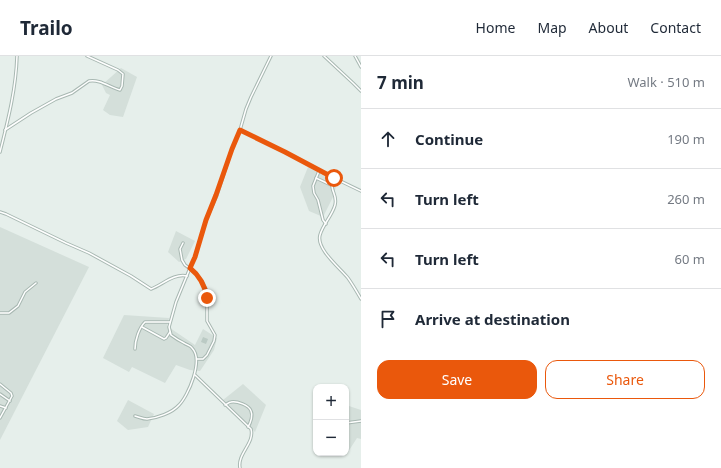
<!DOCTYPE html>
<html lang="en">
<head>
<meta charset="utf-8">
<style>
  :root { --surface:#fff; --page:#f6f6f7; --text:#1f2937; --muted:#747a83; --line:#e0e1e3; --accent:#ea580c }
  body { margin:0; font-family:"Noto Sans",sans-serif; background:var(--page); color:var(--text) }
  .controls { position:absolute; right:12px; bottom:12px; display:grid; overflow:hidden; border-radius:8px; box-shadow:0 1px 3px #0004 }
  .controls button { width:36px; height:36px; display:grid; place-items:center; padding:0; border:0; border-bottom:1px solid var(--line); background:var(--surface); color:var(--text); font:20px sans-serif }
  .stop { position:absolute; width:12px; height:12px; margin:-9px; border:3px solid #ea580c; border-radius:50%; background:#fff }
  .stop.end { background:#ea580c; border-color:#fff; box-shadow:0 1px 4px #0008 }
  .list { margin:0; padding:0; list-style:none }
  h2 { display:flex; justify-content:space-between; align-items:center; height:52px; margin:0; padding:0 16px; font-size:17px }
  h2 small { font-size:13px; font-weight:400; color:var(--muted) }
  .list li { display:grid; grid-template-columns:26px 1fr auto; gap:12px; align-items:center; box-sizing:border-box; height:60px; padding:0 16px; border-top:1px solid var(--line) }
  .list b { display:block; font-size:15px; white-space:nowrap }
  .list em { font-size:13px; font-style:normal; color:var(--muted) }
  .actions { display:flex; gap:8px; padding:12px 16px }
  .actions a { flex:1; padding:9px 0; border:1px solid var(--accent); border-radius:12px; text-align:center; font-size:14px; color:var(--accent) }
  .actions .main { background:var(--accent); color:#fff }
  .icon { flex:none; width:22px; height:22px; fill:none; stroke:currentColor; stroke-width:2; stroke-linecap:round; stroke-linejoin:round }
  .map { position:relative; flex:none; width:361px; height:412px; overflow:hidden }
  header { display:flex; align-items:center; gap:24px; box-sizing:border-box; height:56px; padding:0 20px; background:var(--surface); border-bottom:1px solid var(--line) }
  header strong { font-size:19px }
  nav { display:flex; gap:22px; margin-inline-start:auto; font-size:14px }
  main { display:flex }
  aside { flex:1; background:var(--surface) }
  .map>svg:first-child { display:block }
  .built { fill:#d4dfda }
  .building { fill:#bbcac4 }
  .lines { fill:none; stroke-linecap:round; stroke-linejoin:round }
  .service-casing { stroke:#a8b8b2; stroke-width:3.5 }
  .service { stroke:#fff; stroke-width:1.5 }
  .route { stroke:#ea580c; stroke-width:5 }
</style>
</head>
<body>
<header>
<strong>Trailo</strong>
<nav><a>Home</a><a>Map</a><a>About</a><a>Contact</a></nav>
</header>
<main>
<div class="map">
<svg width="361" height="412" viewBox="0 0 361 412">
  <rect width="100%" height="100%" fill="#e6efeb"/>
  <g class="built">
    <polygon points="121,12 137,21 123,61 110,59 103,54 110,39 106,37 102,29"/>
    <polygon points="308,111 337,127 333,141 323,161 309,155 300,131"/>
    <polygon points="0,171 89,211 0,384"/>
    <polygon points="176,175 195,185 186,203 179,206 168,196"/>
    <polygon points="124,259 169,262 167,270 195,289 203,273 217,282 214,294 200,315 190,314 176,309 165,327 132,311 129,316 103,302"/>
    <polygon points="243,328 266,349 255,376 223,344"/>
    <polygon points="128,344 154,358 148,371 128,374 117,365"/>
    <polygon points="346,349 361,354 361,383 357,382 348,396 346,394"/>
  </g>
  <polygon class="building" points="203,281 208,283 206,288 201,286"/>
  <g class="lines">
    <g class="service-casing">
      <g id="service">
        <polyline points="324,0 353,27 361,35"/>
        <polyline points="355,0 361,11"/>
        <path d="M5 74 31 57 56 43 72 37 89 25C100 23 109 31 120 34L122 30 123 18 118 14 87 0"/>
        <polyline points="240,74 285,96 330,120 361,135"/>
        <path d="M0 96C8 64 16 33 17 0"/>
        <polyline points="319,115 313,130 314,137 318,144 323,164 326,168"/>
        <polyline points="316,122 331,129"/>
        <path d="M334 122C328 135 338 137 335 149 332 160 323 168 320 179 316 193 340 212 348 222 353 229 357 236 361 243"/>
        <path d="M0 156 6 158 66 187 89 197 131 220 151 233C162 229 174 217 187 220"/>
        <polyline points="183,187 180,193 182,204 185,209 196,217 203,227 206,233 207,242 207,265 215,279 214,285 207,299 203,303 197,303"/>
        <polyline points="0,257 9,257 18,250 25,236 36,227"/>
        <polyline points="142,271 164,283 166,282 170,276"/>
        <path d="M135 293C135 284 139 272 145 266H170"/>
        <path d="M195 319 251 373C255 387 237 398 240 412"/>
        <polyline points="0,328 11,337 12,340 0,362"/>
        <polyline points="0,338 10,345"/>
        <path d="M225 349C227 348 229 346 231 346 237 345 249 349 251 355 253 359 251 366 248 371"/>
        <polyline points="0,350 6,352"/>
        <path d="M135 360C139 361 143 363 147 363 157 362 172 357 179 349 188 340 204 304 192 292 191 290 187 289 184 287 180 285 175 282 171 279L169 271 176 246 190 212 195 201 206 164 217 139 232 93 240 74 246 53 251 41 271 0"/>
        <polyline points="346,367 361,365"/>
      </g>
    </g>
    <use href="#service" class="service"/>
  </g>
  <g class="lines">
    <path class="route" d="M207 242C205 229 200 220 190 212L195 201 206 164 216 139 232 93 240 74 285 96 334 122"/>
  </g>
</svg>
<div class="controls">
<button>+</button>
<button>−</button>
</div>
<div class="stop" style="left:334px;top:122px"></div>
<div class="stop end" style="left:207px;top:242px"></div>
</div>
<aside>
<h2>7 min<small>Walk · 510 m</small></h2>
<ul class="list">
<li><svg class="icon" aria-label="ahead" viewBox="0 0 24 24"><path d="M12 20V5M6 11l6-6 6 6"/></svg><div><b>Continue</b></div><em>190 m</em></li>
<li><svg class="icon" aria-label="left" viewBox="0 0 24 24"><path d="M17 20v-9H6M10 6l-5 5 5 5"/></svg><div><b>Turn left</b></div><em>260 m</em></li>
<li><svg class="icon" aria-label="left" viewBox="0 0 24 24"><path d="M17 20v-9H6M10 6l-5 5 5 5"/></svg><div><b>Turn left</b></div><em>60 m</em></li>
<li><svg class="icon" aria-label="arrive" viewBox="0 0 24 24"><path d="M6 21V4h12l-3 4 3 4H6"/></svg><div><b>Arrive at destination</b></div></li>
</ul>
<div class="actions"><a class="main">Save</a><a>Share</a></div>
</aside>
</main>
</body>
</html>
